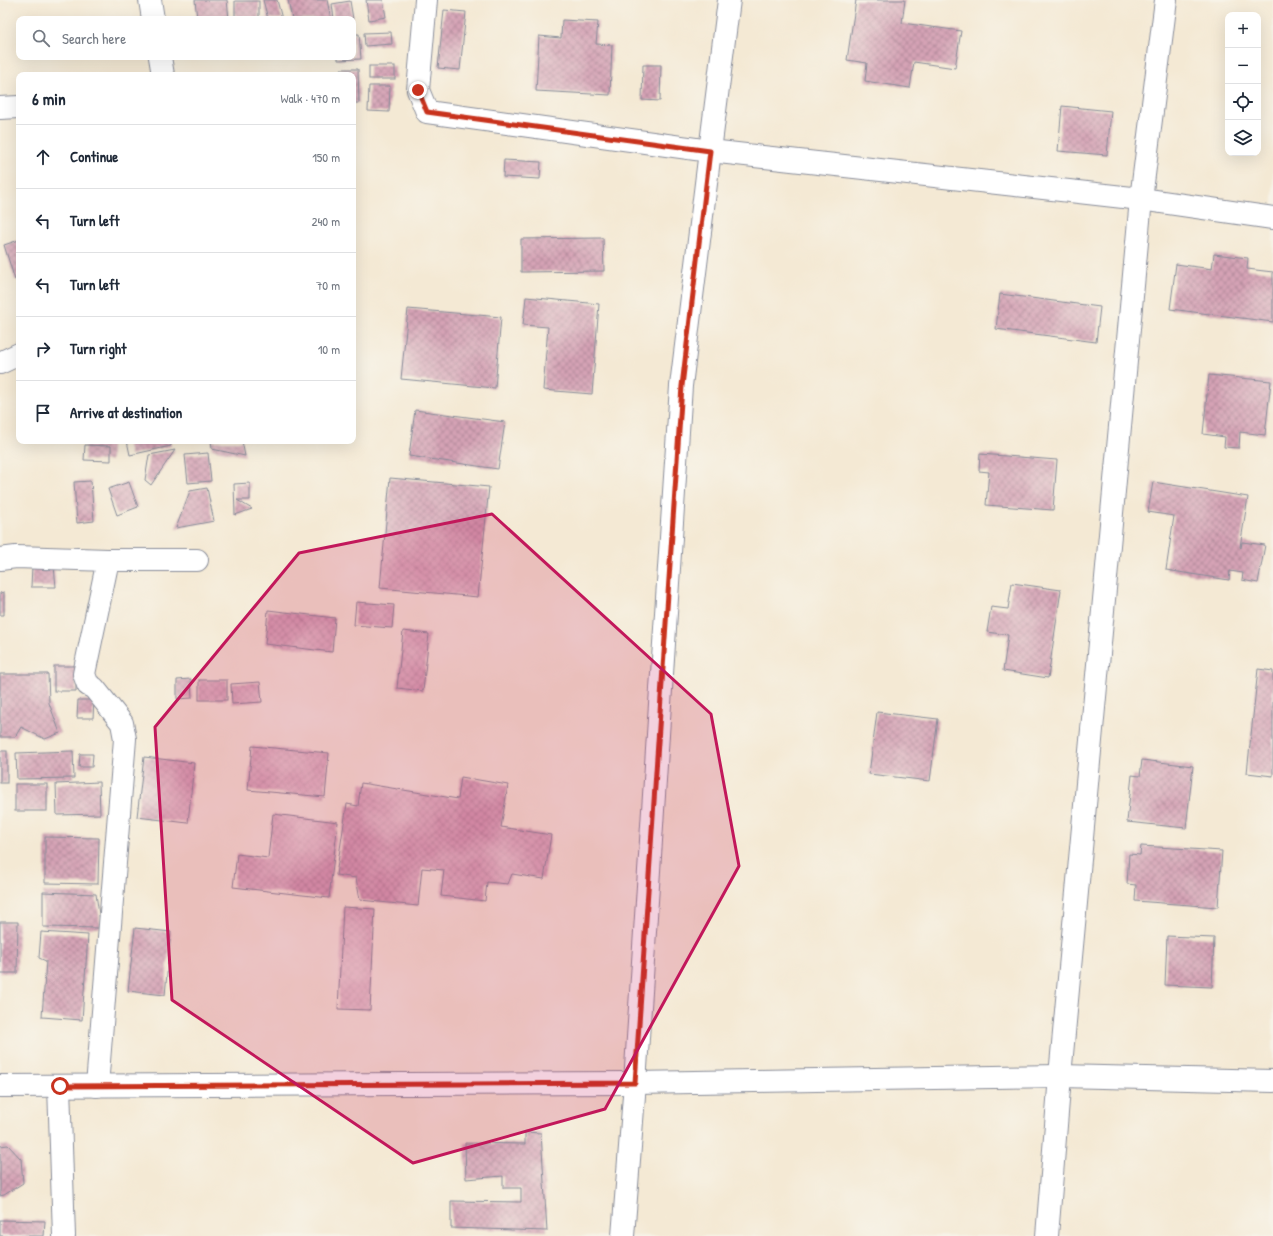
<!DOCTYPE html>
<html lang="en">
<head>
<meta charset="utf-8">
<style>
  :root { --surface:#fff; --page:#f2f2f3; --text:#1f2937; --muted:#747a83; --line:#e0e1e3 }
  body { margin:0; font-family:"Patrick Hand",sans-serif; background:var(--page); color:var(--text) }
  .controls { position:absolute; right:12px; top:12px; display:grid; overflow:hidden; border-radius:8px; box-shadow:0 4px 16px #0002 }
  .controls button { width:36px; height:36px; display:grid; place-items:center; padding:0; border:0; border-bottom:1px solid var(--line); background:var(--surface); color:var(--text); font:20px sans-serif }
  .stop { position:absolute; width:12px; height:12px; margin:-9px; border:3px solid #c8321e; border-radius:50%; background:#fff }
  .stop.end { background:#c8321e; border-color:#fff; box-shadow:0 1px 4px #0008 }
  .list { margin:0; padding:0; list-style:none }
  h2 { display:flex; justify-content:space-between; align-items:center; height:52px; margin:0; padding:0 16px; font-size:17px }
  h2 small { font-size:13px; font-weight:400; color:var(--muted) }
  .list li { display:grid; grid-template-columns:26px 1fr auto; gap:12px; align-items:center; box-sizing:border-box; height:64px; padding:0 16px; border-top:1px solid var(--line) }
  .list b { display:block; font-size:15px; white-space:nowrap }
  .list em { font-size:13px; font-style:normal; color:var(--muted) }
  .icon { flex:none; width:22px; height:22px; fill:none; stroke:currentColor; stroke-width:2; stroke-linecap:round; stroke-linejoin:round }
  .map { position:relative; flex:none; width:1273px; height:1236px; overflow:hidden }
  .search { position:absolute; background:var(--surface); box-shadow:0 4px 16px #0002; left:16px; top:16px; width:340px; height:44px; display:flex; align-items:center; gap:10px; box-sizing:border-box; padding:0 14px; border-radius:8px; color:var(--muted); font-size:15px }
  .panel { position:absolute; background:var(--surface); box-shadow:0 4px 16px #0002; left:16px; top:72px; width:340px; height:372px; border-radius:8px }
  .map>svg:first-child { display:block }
  .building { fill:url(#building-cross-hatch) }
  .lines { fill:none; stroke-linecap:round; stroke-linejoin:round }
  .street-casing { stroke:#888c99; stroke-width:24 }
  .street { stroke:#fff; stroke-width:22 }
  .route { stroke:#c8321e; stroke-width:5 }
  .marked { fill:#c2185b; fill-opacity:0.2; stroke:#c2185b; stroke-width:3; stroke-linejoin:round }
</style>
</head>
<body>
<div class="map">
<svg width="1273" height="1236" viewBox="0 0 1273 1236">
  <defs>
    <pattern id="building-cross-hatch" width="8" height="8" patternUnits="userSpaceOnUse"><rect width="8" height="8" fill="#d5a3b5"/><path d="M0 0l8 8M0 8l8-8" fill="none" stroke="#ac8596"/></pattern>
  </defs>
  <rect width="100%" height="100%" fill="#f7f3e8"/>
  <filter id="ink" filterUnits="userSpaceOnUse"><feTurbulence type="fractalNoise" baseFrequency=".025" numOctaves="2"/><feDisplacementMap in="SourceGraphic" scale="8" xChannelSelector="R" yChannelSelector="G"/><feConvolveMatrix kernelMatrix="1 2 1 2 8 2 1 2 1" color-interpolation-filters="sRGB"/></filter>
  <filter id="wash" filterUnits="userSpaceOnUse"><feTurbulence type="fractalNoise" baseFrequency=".012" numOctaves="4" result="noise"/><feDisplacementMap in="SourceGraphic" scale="16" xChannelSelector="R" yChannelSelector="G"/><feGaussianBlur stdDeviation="0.9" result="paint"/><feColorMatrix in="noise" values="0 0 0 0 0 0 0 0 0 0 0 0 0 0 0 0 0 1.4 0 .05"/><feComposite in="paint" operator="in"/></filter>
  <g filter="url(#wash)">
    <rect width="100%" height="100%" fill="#f4e9d4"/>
    <g id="blocks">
      <g class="building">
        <polygon points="195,0 227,0 229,19 197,19"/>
        <polygon points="263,0 277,0 282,19 268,19"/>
        <polygon points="288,0 327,0 331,19 292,19"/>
        <polygon points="366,0 383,0 386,17 369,20"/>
        <polygon points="856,0 905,0 902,23 961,31 955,68 914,62 910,88 865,81 867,63 847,60"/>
        <rect x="235" y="1" width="24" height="18"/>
        <polygon points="350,1 353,19 334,19 332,4"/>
        <polygon points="444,10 466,12 460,70 438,68"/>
        <polygon points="562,20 598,22 596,44 612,45 610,95 536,91 539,36 561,38"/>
        <polygon points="391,32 392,44 365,46 364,33"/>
        <polygon points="353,34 359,34 361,59 338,60 338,57 353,57"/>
        <polygon points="643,65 661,65 660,101 642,100"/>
        <rect x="369" y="66" width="26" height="13"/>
        <polygon points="341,69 358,69 359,103 353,103 353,75 341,75"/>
        <polygon points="369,86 390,86 389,112 368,111"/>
        <polygon points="1062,106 1111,111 1107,155 1058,151"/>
        <polygon points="504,160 541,162 540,179 503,177"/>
        <polygon points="603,238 604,271 521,272 521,239"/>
        <polygon points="19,240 19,279 15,280 4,245"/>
        <polygon points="1214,254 1248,258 1247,269 1273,272 1273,322 1170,309 1176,264 1212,269"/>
        <polygon points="1000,294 1100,307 1096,342 996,329"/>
        <polygon points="526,297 599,304 592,394 543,390 548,327 523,325"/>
        <polygon points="408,309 501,317 495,388 401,379"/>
        <polygon points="1209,375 1271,381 1265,435 1240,432 1239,448 1224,447 1225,437 1203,434"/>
        <polygon points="415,410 505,422 498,469 409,456"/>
        <polygon points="127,441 170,441 171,446 130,455"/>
        <polygon points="211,441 242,441 245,456 212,449"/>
        <polygon points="85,445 111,446 111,461 84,460"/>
        <polygon points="175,450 151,485 145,480 149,455"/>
        <polygon points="208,453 211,481 188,483 185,455"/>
        <polygon points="980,454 1057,460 1053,510 986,505 989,472 979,471"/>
        <polygon points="390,478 489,487 478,597 380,588"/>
        <polygon points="91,481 94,521 77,523 74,482"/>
        <polygon points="129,482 138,507 117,515 108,489"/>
        <polygon points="1153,482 1248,497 1240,547 1241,548 1242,542 1265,545 1258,583 1242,580 1243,573 1230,571 1229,580 1166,570 1174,516 1148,512"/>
        <polygon points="250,483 250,500 237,500 252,509 235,515 234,484"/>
        <polygon points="207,488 214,521 176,528 190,491"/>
        <polygon points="32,566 54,566 56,587 31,587"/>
        <polygon points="1012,583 1061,590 1048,678 1003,671 1008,635 987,632 991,607 1008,609"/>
        <polygon points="4,592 4,615 0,615 0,593"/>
        <polygon points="356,602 394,605 392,628 354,625"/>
        <polygon points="268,610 335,618 332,652 265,644"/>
        <polygon points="403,631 429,634 423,691 397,688"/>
        <rect x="54" y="666" width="22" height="25"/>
        <polygon points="1258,669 1273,671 1273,776 1247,773"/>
        <polygon points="0,674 48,674 49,703 60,733 45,739 21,727 15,737 0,737"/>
        <polygon points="191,679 192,698 177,699 177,680"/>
        <rect x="199" y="680" width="28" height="20"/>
        <polygon points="260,682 262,702 232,704 231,684"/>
        <polygon points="78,700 94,700 93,718 77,718"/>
        <polygon points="877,712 938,719 930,781 869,774"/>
        <polygon points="252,746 329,753 325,797 248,790"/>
        <rect x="0" y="751" width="7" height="32"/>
        <polygon points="73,751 74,778 17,779 16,753"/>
        <polygon points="80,754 93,754 92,767 79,767"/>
        <polygon points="144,757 194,763 188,823 137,817"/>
        <polygon points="1142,760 1193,766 1186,828 1127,822 1132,775 1140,776"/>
        <polygon points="461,777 508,785 501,827 551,835 544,879 512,874 508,884 487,882 485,901 441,896 444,870 422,868 418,906 360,900 356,878 336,875 347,804 358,806 361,783 458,799"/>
        <polygon points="99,782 100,814 57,815 56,784"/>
        <rect x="15" y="784" width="32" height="27"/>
        <polygon points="273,814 338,822 329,898 233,887 237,854 268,858"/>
        <polygon points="45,837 99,838 98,884 45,883"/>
        <polygon points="1141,846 1222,851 1218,907 1135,901 1136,885 1127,884 1129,854 1140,855"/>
        <polygon points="43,892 96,894 101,928 43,927"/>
        <polygon points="343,907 375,909 370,1010 338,1009"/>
        <polygon points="0,922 18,922 17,973 0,973"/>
        <polygon points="135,928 171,932 165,995 128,991"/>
        <polygon points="41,932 88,935 82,1020 42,1017 46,961 39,958"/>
        <polygon points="1167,936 1214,938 1212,987 1165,985"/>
        <polygon points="525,1132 541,1133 547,1231 451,1228 451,1201 521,1202 521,1188 503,1188 503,1176 466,1179 465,1143 525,1144"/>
        <polygon points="8,1145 21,1159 23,1183 4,1195 0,1196 0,1146"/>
        <polygon points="0,1220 45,1221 44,1236 0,1236"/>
      </g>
    </g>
  </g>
  <g filter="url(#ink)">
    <use href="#blocks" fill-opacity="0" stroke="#888c99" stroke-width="1"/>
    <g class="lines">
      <g class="street-casing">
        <g id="street">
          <polyline points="150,0 153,19"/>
          <polyline points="426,0 418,90 427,112 710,151 1141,199 1273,218"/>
          <polyline points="160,57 163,75"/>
          <polyline points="0,108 19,107"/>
          <polyline points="0,363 19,354"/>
          <polyline points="0,559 16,557 108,560 197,560"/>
          <polyline points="0,1086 635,1083 1060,1076 1273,1081"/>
          <polyline points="59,1086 64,1236"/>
          <polyline points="97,1086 125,739 122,723 94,688 88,685 84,674 108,560"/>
          <polyline points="623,1236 635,1083 681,386 710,151 729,0"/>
          <polyline points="1047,1236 1060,1076 1141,199 1166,0"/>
        </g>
      </g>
      <use href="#street" class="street"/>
    </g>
  </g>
  <g class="lines" filter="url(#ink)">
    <polyline class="route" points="60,1086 635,1083 682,386 710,151 427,112 418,90"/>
  </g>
  <path class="marked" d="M492 514 711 714 739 866 605 1109 413 1163 172 1000 155 727 299 553Z"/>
</svg>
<div class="controls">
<button>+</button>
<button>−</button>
<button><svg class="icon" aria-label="locate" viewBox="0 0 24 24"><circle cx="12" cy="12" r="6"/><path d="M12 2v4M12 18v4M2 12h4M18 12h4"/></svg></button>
<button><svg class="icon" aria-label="layers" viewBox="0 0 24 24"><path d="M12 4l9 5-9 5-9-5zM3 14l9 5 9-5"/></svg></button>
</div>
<div class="stop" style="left:60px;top:1086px"></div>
<div class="stop end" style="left:418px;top:90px"></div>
<div class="search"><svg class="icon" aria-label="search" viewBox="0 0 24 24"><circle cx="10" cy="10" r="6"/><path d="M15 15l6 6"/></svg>Search here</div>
<section class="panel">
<h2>6 min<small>Walk · 470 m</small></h2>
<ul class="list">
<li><svg class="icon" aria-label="ahead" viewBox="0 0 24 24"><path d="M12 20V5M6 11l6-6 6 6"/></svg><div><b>Continue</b></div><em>150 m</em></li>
<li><svg class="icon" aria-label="left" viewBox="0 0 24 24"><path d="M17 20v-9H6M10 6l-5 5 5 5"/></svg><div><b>Turn left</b></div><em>240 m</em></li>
<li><svg class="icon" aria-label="left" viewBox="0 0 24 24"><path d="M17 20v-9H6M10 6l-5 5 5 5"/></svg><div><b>Turn left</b></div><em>70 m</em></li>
<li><svg class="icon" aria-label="right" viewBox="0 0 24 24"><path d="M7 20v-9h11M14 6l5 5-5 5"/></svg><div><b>Turn right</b></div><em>10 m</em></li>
<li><svg class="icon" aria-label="arrive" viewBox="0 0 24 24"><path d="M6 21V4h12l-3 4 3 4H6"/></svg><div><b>Arrive at destination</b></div></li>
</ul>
</section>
</div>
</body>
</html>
